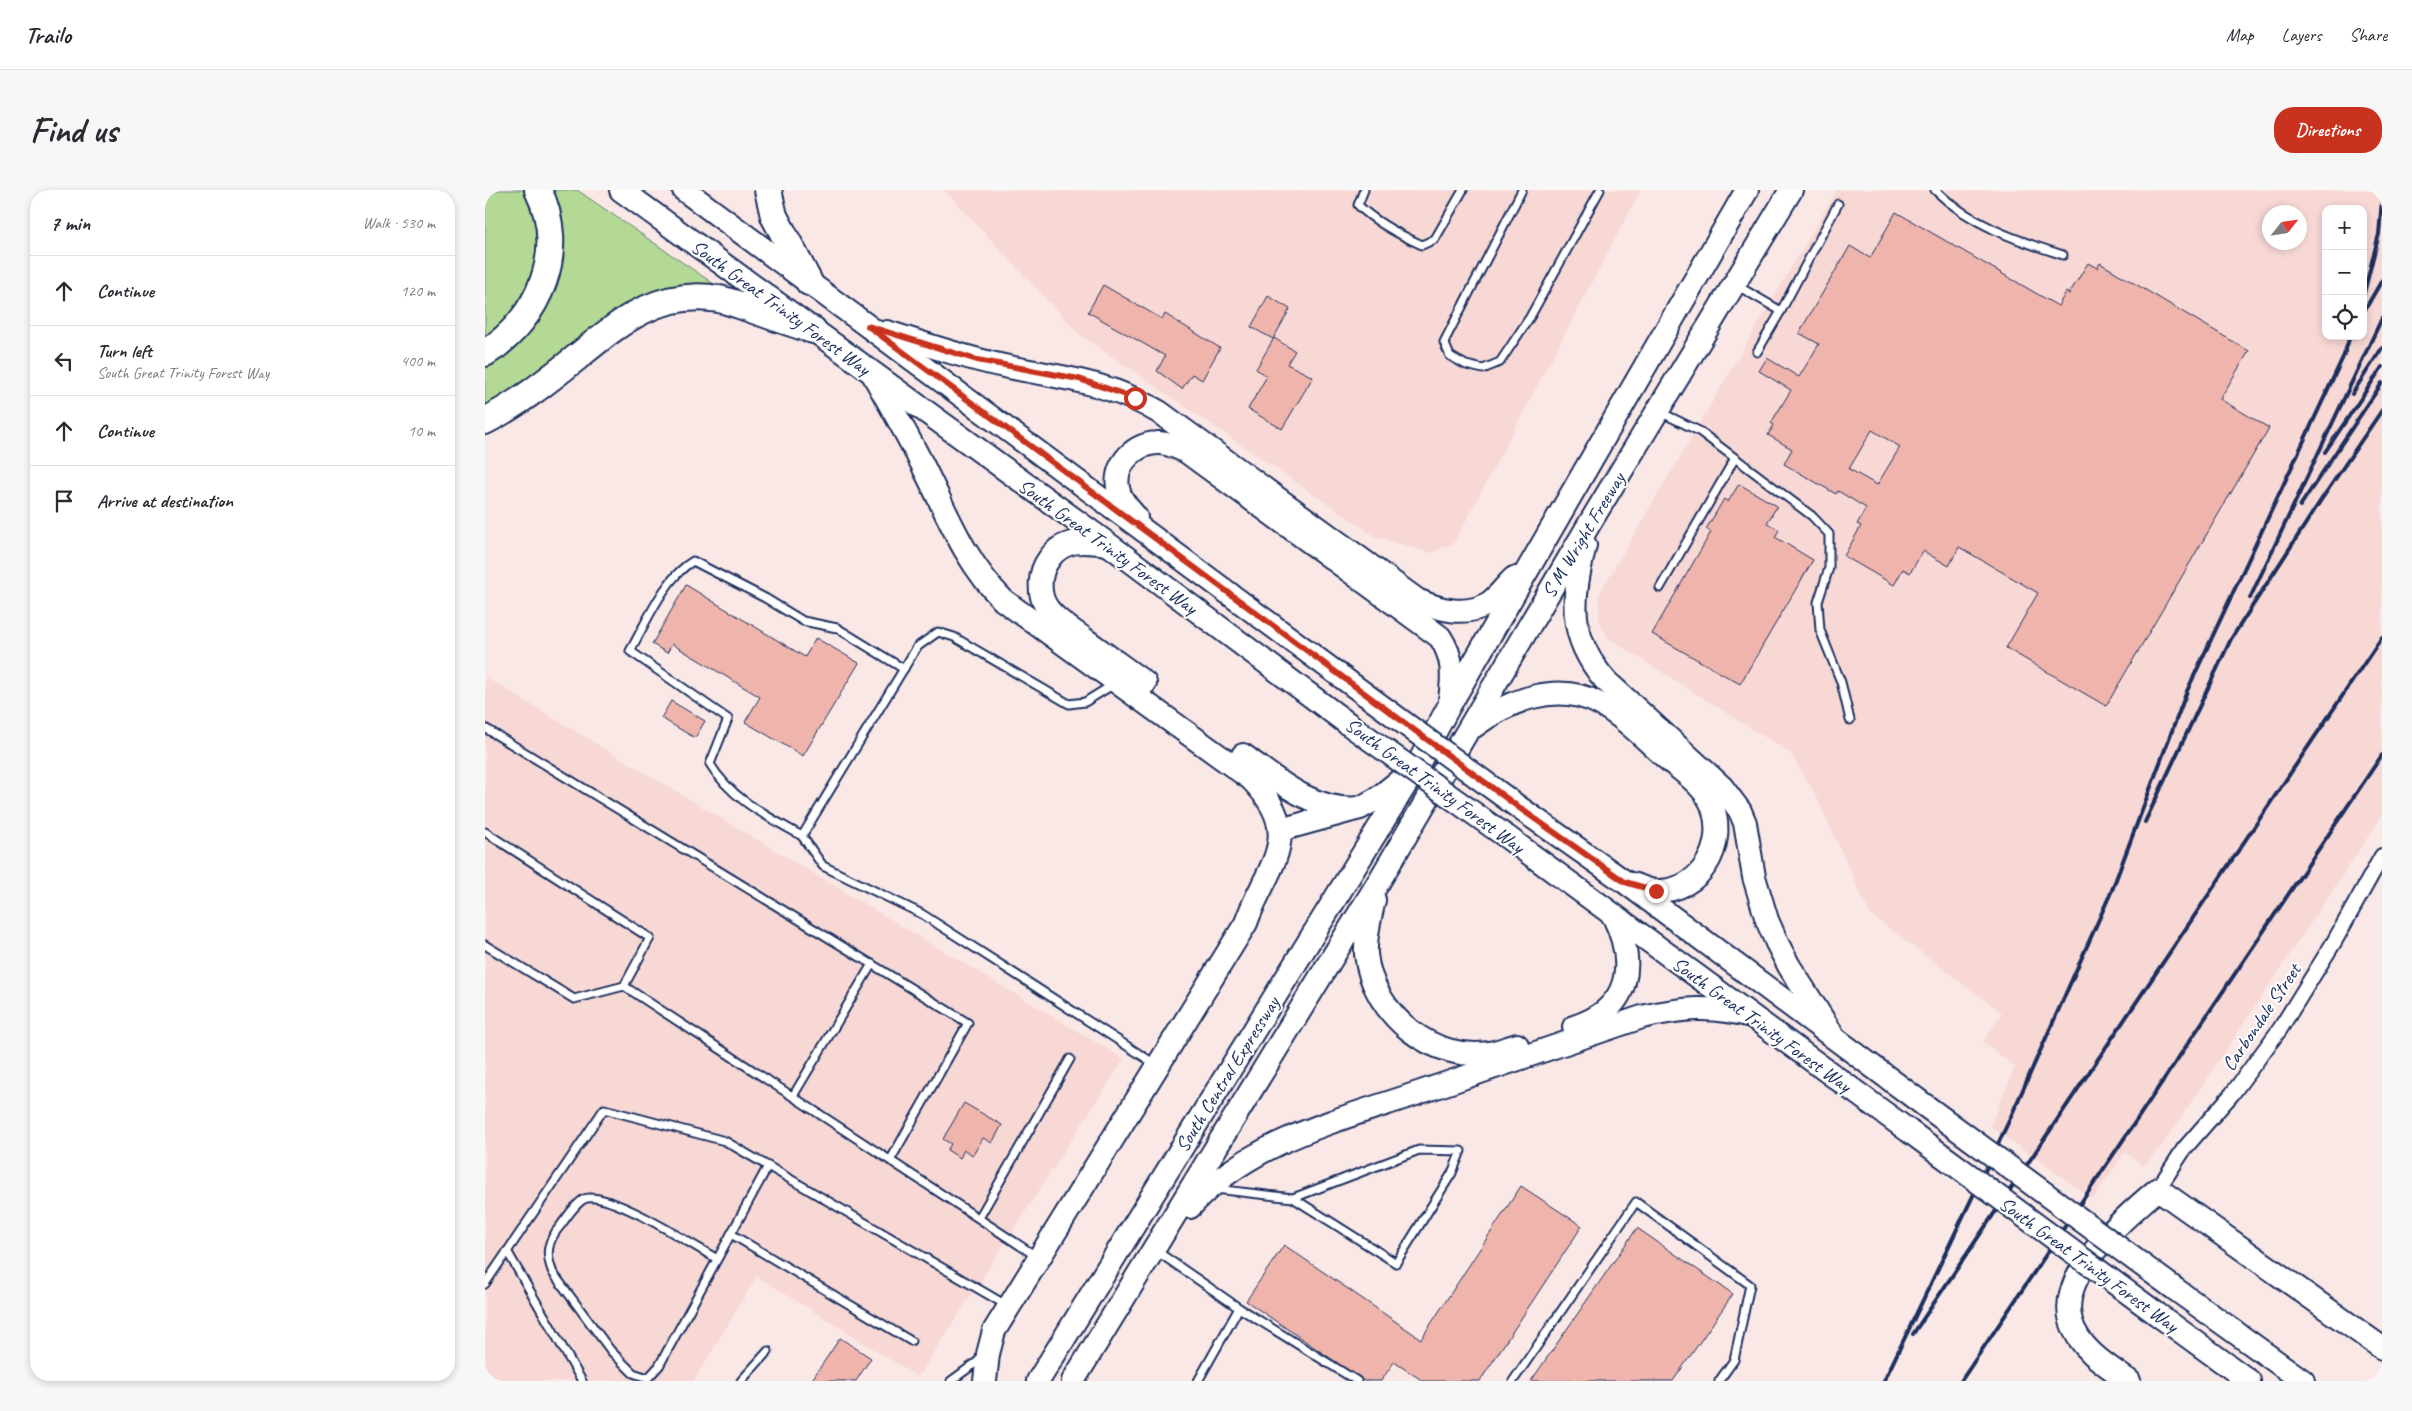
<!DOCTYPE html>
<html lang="en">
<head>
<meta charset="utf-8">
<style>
  :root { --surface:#fff; --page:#f7f7f7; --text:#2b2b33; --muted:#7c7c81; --line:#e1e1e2; --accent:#c8321e }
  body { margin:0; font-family:Caveat,sans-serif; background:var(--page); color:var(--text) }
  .controls { position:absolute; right:15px; top:15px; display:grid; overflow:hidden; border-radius:10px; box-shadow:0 2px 8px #0003 }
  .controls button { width:45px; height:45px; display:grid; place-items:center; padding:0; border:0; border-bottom:1px solid var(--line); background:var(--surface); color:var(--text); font:25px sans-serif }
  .compass { position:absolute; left:1777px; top:15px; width:45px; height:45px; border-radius:50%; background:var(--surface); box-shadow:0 2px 8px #0003; rotate:60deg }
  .stop { position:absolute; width:15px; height:15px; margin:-11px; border:4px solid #c8321e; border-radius:50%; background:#fff }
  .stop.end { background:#c8321e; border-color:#fff; box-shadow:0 1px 5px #0008 }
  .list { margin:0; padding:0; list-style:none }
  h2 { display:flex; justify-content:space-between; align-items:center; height:65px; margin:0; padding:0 20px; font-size:21px }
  h2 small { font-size:16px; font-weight:400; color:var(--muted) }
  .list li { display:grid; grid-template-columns:32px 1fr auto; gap:15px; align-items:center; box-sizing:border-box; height:70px; padding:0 20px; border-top:1px solid var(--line) }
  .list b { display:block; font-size:19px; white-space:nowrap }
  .list p { margin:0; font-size:16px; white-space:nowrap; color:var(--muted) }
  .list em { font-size:16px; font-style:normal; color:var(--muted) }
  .icon { flex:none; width:28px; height:28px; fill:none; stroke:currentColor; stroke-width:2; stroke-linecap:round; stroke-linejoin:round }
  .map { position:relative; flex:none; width:1897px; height:1191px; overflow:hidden; border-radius:20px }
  header { display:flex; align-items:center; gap:30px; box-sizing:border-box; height:70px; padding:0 25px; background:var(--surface); border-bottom:1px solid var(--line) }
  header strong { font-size:24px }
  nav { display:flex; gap:28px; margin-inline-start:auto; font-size:18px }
  .intro { display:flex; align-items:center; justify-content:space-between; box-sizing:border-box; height:120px; padding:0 30px }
  h1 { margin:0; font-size:35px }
  .button { padding:12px 22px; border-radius:20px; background:var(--accent); color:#fff; font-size:18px; font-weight:700 }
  main { display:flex; gap:30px; padding:0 30px }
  aside { flex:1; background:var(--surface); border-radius:20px; box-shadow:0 2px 8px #0003 }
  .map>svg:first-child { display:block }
  .built { fill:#f7d8d5; fill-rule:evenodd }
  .green { fill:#b3d995; stroke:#67847a }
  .building { fill:#efb4ac; stroke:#1b2f5e; fill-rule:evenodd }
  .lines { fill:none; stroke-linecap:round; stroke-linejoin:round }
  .lane-casing { stroke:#1b2f5e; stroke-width:11 }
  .street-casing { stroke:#1b2f5e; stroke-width:18 }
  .primary-casing { stroke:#1b2f5e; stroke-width:26 }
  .highway-casing { stroke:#1b2f5e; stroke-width:30 }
  .lane { stroke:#fff; stroke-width:7 }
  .street { stroke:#fff; stroke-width:14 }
  .primary { stroke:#fff; stroke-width:22 }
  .highway { stroke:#fff; stroke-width:26 }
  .rail { stroke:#1b2f5e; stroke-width:4 }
  .primary-bridge-casing { stroke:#1b2f5e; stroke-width:26; stroke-linecap:butt }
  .primary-bridge { stroke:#fff; stroke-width:22 }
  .route { stroke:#c8321e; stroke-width:6 }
  .labels { text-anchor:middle; stroke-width:4; stroke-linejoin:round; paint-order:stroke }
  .street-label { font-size:20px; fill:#1b2f5e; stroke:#fff }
</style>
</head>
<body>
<header>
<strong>Trailo</strong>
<nav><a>Map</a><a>Layers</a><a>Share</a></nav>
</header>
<div class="intro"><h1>Find us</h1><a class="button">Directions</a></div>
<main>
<aside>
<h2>7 min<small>Walk · 530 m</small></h2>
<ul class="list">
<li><svg class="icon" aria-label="ahead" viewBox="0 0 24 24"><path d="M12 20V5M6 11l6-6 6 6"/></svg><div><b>Continue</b></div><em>120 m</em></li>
<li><svg class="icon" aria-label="left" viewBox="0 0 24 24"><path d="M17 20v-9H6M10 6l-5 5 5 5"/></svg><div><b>Turn left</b><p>South Great Trinity Forest Way</p></div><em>400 m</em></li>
<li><svg class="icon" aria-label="ahead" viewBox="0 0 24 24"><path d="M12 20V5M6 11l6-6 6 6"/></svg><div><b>Continue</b></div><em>10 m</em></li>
<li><svg class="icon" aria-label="arrive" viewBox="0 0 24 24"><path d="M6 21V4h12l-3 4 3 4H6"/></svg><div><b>Arrive at destination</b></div></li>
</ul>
</aside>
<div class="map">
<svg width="1897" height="1191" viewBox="0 0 1897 1191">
  <rect width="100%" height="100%" fill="#fae8e6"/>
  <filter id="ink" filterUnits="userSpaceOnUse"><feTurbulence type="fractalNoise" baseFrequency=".02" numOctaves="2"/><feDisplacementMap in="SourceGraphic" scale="10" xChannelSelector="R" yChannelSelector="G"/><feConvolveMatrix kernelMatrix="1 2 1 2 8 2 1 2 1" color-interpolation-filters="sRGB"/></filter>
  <g filter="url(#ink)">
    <g class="built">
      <polygon points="459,0 1156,0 969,353 945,363 891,347 595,145"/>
      <path d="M1352 0H1897V626L1677 956 1659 976 1640 962 1608 1009 1505 936 1530 877 1498 852 1517 823 1385 724 1330 604 1305 563 1123 448 1114 432V404ZM1841 19H1878V146H1841ZM1784 22H1814V52H1784Z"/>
      <polygon points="0,487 639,869 433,1187 272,1086 209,1191 0,1191"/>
    </g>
    <g class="green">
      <polygon points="0,0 41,0 53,31 52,73 36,113 0,150"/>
      <polygon points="69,0 92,0 229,94 227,100 52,184 0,218 0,176 7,173 75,29"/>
    </g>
    <g class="building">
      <path d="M1411 22 1573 116 1581 102 1584 104 1603 73 1612 78 1615 73 1764 161 1735 209 1784 238 1621 516 1521 458 1553 403 1474 357 1464 376 1438 361 1425 383 1418 379 1409 395 1359 366 1376 336 1372 334 1381 318 1353 301 1351 304 1299 274 1307 259 1283 245 1289 235 1286 233 1306 200 1274 181 1282 168 1314 187 1334 154 1314 143 1365 56 1385 68ZM1387 240 1415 257 1392 295 1364 279Z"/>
      <polygon points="618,95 677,129 680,124 735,158 717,190 707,184 697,199 672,181 680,166 603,122"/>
      <polygon points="783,106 805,119 788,149 766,137"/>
      <polygon points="789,148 810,161 802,174 828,187 797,239 763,219 782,186 771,179"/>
      <polygon points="1254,294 1292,316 1282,333 1294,340 1290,347 1328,370 1255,494 1167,444 1226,342 1221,339 1229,326 1239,309 1243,312"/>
      <polygon points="201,395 320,467 331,448 374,473 318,566 260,532 275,507 187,454 182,463 167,454"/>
      <polygon points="186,511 220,531 210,548 176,528"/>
      <polygon points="479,913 517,935 507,953 498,948 488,965 479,960 475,968 462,960 466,954 458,949"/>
      <polygon points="1036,996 1097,1036 995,1191 938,1191 909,1172 896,1191 879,1191 761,1111 799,1055 936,1149"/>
      <polygon points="1152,1038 1248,1104 1188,1191 1046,1191"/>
      <polygon points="355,1148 386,1168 371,1191 326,1191"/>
    </g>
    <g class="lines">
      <g class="lane-casing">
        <g id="lane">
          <path d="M879 0 873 15C890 32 915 45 937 55L950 49 978 0"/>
          <polyline points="1037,0 959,152 965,166 981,175 998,179 1015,172 1045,127 1115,0"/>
          <path d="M1450 0C1486 35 1531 50 1578 65"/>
          <polyline points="1251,95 1296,121 1353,14"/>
          <polyline points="1272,162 1296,121"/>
          <polyline points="1175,222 1214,241 1327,326 1344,344 1344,378 1333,412 1335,440 1356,492 1365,530"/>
          <polyline points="1175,398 1250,268"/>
          <polyline points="629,494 600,512 584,514 469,447 453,442 432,457 317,646 338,676 437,724 670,874"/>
          <polyline points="0,538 483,833 406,969"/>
          <polyline points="0,642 165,748 139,796 89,809 0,755"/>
          <path d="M317 646C282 626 247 610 225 574L243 529 145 461C161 433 180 387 208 371L280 408 318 431 352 438 419 479"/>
          <polyline points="139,796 551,1066"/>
          <polyline points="308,906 387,774"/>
          <polyline points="730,999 808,1008 911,1073 967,983 976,961 934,960 808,1008"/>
          <polyline points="494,1028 585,869"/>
          <polyline points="246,1044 426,1151"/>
          <polyline points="670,1060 754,1118 872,1191"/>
          <polyline points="22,1061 97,1191"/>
          <path d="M232 1069C209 1056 122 999 99 1009 90 1014 82 1027 76 1035 62 1051 60 1064 68 1083L126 1161 148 1183 163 1188 174 1176 283 976"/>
          <polyline points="0,1094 119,919 240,951 521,1115"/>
          <polyline points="256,1191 283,1161"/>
          <polyline points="466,1191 496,1169"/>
          <polyline points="713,1191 754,1118"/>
          <polyline points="1028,1191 1151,1012 1265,1095 1249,1170 1234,1191"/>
        </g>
      </g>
      <g class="street-casing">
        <polyline id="street" points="1673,999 1699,959 1747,904 1795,839 1849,752 1897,666"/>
      </g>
      <g class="primary-casing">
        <g id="primary">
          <polyline points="136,0 623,354 862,533"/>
          <polyline points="199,0 881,505"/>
          <path d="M402 142C440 154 479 168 519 176 577 188 622 191 674 222L932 410C955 420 981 427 1004 413 1013 407 1021 395 1029 388"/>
          <path d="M388 184C406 217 425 249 441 282 464 328 481 373 518 410L766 589C823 647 781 675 761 733L509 1141 503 1164 500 1191"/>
          <path d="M651 327C646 321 638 313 635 305 625 280 646 254 672 253 682 252 693 258 702 262L955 447C969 468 968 486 965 510"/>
          <path d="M622 354C600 351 578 348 564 369 554 382 552 405 563 419 572 431 586 439 598 448 619 463 639 478 660 493"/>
          <path d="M1100 355C1087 409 1082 445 1120 490L1237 597 1255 621 1260 633 1269 687 1282 730 1292 753 1304 776 1349 847"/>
          <path d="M988 537C1023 511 1072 490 1115 514 1139 527 1159 548 1179 566 1196 581 1221 596 1228 618 1241 657 1216 701 1172 701 1164 701 1155 696 1147 694"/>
          <path d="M758 565C792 590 830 623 875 618"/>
          <polyline points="1036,619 1140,692 1442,917"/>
          <polyline points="795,640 875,618 893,608 918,588"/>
          <polyline points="1022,647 1424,941"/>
          <path d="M889 710C885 727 880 746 881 764 887 824 949 875 1010 862 1017 860 1025 857 1032 855"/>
          <path d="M1089 837C1146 819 1152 774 1128 725"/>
          <path d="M705 1017C766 949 859 929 942 900 1014 876 1085 851 1157 827 1197 818 1226 815 1266 826"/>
          <polyline points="1690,1099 1818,1191"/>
          <polyline points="1672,1124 1764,1191"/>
          <polyline points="553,1191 932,576 964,516 1262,0"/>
          <polyline points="588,1191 893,693 1106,331 1306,0"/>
          <path d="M1644 1191C1622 1176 1593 1158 1586 1131 1572 1084 1641 1026 1673 999L1897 1158"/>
        </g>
      </g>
      <g class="highway-casing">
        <g id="highway">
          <polyline points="283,0 289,26 324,92"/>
          <path d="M0 163C55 129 83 60 53 0"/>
          <path d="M0 231C33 214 62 191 91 168 135 132 173 99 234 109 244 111 254 115 263 118 285 126 307 133 328 140"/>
        </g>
      </g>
      <use href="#lane" class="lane"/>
      <use href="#street" class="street"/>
      <use href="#primary" class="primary"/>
      <use href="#highway" class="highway"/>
      <g class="rail">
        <polyline points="1878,107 1894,44 1897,10"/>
        <polyline points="1878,123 1897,90"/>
        <polyline points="1867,204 1897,158"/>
        <polyline points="1840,262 1897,177"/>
        <polyline points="1815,316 1897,193"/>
        <polyline points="1765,408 1897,128"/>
        <polyline points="1660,632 1746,449 1836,310 1897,220"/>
        <polyline points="1428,1144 1897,447"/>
        <polyline points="1399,1191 1523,933 1627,700 1702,501 1859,165 1865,146"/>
        <polyline points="1476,1191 1897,565"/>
      </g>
      <g class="primary-bridge-casing">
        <g id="primary-bridge">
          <polyline points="881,505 1036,619"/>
          <polyline points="862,533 1022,647"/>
          <polyline points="1442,917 1690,1099"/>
          <polyline points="1424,941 1672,1124"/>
        </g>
      </g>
      <use href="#primary-bridge" class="primary-bridge"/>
    </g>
  </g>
  <g class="lines" filter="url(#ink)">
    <polyline class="route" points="650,208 594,189 492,170 383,136 1036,619 1140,692 1171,701"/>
  </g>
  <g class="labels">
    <g class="street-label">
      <text transform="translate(296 117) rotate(36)" y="7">South Great Trinity Forest Way</text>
      <text transform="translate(1098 345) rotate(-59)" y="7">S M Wright Freeway</text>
      <text transform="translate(623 356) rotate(36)" y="7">South Great Trinity Forest Way</text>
      <text transform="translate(950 595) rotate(36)" y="7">South Great Trinity Forest Way</text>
      <text transform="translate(1776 827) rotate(-56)" y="7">Carbondale Street</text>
      <text transform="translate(1277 834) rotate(36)" y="7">South Great Trinity Forest Way</text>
      <text transform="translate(742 884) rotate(-58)" y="7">South Central Expressway</text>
      <text transform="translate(1604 1074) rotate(36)" y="7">South Great Trinity Forest Way</text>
    </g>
  </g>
</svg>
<div class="controls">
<button>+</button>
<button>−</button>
<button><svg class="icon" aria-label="locate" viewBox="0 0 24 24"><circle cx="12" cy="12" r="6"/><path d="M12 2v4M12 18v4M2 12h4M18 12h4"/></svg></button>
</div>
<svg class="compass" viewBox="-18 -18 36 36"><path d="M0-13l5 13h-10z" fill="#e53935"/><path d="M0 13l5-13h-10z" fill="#7c7c81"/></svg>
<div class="stop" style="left:650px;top:208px"></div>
<div class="stop end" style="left:1171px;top:701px"></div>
</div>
</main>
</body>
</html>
